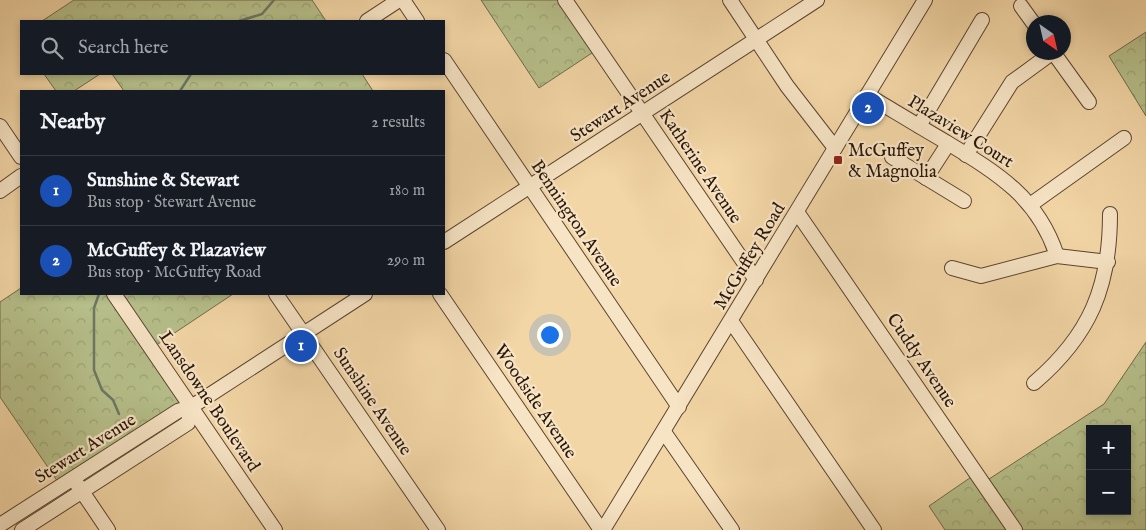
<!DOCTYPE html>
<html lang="en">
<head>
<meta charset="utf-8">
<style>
  :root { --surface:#171b24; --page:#242831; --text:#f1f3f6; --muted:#9ea1a6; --line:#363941; --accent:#c59692 }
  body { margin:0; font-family:"IM FELL English",serif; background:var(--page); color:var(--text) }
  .controls { position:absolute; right:15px; bottom:15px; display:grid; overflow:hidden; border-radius:0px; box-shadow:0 2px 8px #0003 }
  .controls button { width:45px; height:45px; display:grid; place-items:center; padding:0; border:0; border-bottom:1px solid var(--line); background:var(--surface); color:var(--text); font:25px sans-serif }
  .compass { position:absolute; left:1026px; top:15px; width:45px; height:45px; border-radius:50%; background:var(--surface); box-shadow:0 2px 8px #0003; rotate:146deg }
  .you { position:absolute; left:549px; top:334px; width:18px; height:18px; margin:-12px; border:4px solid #fff; border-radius:50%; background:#1a73e8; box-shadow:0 0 0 8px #1a73e833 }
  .badge { display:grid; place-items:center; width:32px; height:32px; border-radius:50%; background:var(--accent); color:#fff; font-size:16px; font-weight:700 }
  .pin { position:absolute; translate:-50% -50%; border:2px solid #fff; box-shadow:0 1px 5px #0006 }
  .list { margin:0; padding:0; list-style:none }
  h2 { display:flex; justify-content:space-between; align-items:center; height:65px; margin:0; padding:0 20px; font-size:21px }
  h2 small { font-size:16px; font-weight:400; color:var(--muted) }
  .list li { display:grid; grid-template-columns:32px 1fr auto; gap:15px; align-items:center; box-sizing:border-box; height:70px; padding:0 20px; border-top:1px solid var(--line) }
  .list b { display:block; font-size:19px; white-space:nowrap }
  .list p { margin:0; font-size:16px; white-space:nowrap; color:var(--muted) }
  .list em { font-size:16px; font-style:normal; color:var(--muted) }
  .icon { flex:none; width:28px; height:28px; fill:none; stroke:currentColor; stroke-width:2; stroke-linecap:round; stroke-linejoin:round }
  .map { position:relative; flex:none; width:1146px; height:530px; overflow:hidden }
  .search { position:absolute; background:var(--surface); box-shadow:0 2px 8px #0003; left:20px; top:20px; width:425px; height:55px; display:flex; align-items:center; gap:12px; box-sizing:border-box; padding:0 18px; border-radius:0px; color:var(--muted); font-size:19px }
  .panel { position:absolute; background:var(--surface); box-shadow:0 2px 8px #0003; left:20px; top:90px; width:425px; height:205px; border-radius:0px }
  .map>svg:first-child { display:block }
  .forest { fill:url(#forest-crowns); stroke:#6f6a49; fill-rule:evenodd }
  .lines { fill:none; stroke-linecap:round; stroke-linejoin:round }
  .stream { stroke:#6e7765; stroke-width:2.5 }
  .minor-casing { stroke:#5b4530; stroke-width:16 }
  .minor { stroke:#f7e4c5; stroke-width:14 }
  .poi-dot { fill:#8f2418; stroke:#f7e4c5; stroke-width:2 }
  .labels { text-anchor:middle; stroke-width:4.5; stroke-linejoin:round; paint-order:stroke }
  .street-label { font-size:18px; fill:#281508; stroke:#f7e4c5 }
  .poi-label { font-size:18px; fill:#281508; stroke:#f7e4c5; text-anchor:start }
</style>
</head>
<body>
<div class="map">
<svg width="1146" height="530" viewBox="0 0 1146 530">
  <defs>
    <pattern id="forest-crowns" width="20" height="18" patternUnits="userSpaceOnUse" patternTransform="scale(1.25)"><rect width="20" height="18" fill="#b6bf8a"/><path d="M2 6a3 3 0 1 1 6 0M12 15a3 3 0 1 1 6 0" fill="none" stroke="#9ca376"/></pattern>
  </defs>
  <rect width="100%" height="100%" fill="#f3d6a6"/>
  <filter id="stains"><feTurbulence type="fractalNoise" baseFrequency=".004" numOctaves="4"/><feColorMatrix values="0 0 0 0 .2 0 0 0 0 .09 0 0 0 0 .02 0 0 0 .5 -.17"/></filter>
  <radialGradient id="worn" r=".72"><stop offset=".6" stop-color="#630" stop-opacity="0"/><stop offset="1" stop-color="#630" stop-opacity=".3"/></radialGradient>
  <g class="forest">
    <polygon points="74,0 312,0 326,21 42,21"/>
    <polygon points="481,0 565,0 598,49 539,88"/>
    <polygon points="1146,32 1146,116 1109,56"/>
    <polygon points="44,74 100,74 74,91 56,91"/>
    <polygon points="112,74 362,74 373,91 124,91"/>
    <polygon points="21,288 21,294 233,294 152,348 188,402 60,485 0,397 0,302"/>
    <path d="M1146 342V530H945L929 506 977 473 983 483 1104 404ZM1090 429H1127V511H1090Z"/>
  </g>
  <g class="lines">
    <g class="stream">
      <polyline points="239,21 262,14 274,0"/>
      <polyline points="180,91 191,74"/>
      <polyline points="99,294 94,308 94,370 102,390 113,400 119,414"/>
    </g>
    <g class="minor-casing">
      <g id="minor">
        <polyline points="403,0 417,21"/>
        <polyline points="565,0 756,280"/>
        <polyline points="730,0 787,86 835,148"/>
        <polyline points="1021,6 1034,24"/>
        <polyline points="367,21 399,0"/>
        <polyline points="1053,52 1089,102"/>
        <polyline points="444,60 679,407"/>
        <path d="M867 95C894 111 920 127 946 142 997 173 1038 197 1057 256"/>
        <polyline points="0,126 21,157"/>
        <polyline points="919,126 982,20"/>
        <polyline points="966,155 1012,82 1053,52"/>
        <polyline points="892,157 964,201"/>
        <polyline points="926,178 948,144"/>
        <polyline points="0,191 21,176"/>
        <polyline points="1030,205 1124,138"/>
        <polyline points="797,212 1015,530"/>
        <polyline points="444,242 817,0"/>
        <polyline points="952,268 981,276 1057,256 1108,262"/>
        <polyline points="114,294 275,530"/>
        <polyline points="276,294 438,530"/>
        <polyline points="440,294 601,530"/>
        <polyline points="731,321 874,530"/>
        <path d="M1034 383C1090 335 1110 287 1110 214"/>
        <polyline points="664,432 732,530"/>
        <polyline points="77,484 108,530"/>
        <polyline points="0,525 178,411 191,407 365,294"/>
        <polyline points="22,530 188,423 191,407"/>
        <polyline points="603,530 925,0"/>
      </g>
    </g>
    <use href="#minor" class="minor"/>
  </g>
  <rect class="poi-dot" x="833" y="155" width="10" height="10" rx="2.5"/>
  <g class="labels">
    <g class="street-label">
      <text transform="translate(620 106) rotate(-33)" y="6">Stewart Avenue</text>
      <text transform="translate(961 131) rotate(32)" y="6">Plazaview Court</text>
      <text transform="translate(701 166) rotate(56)" y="6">Katherine Avenue</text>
      <text transform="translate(577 223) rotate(56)" y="6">Bennington Avenue</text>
      <text transform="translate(749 256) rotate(-59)" y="6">McGuffey Road</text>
      <text transform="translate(922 360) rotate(56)" y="6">Cuddy Avenue</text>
      <text transform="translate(210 401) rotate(56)" y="6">Lansdowne Boulevard</text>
      <text transform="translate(373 401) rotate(56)" y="6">Sunshine Avenue</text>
      <text transform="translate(536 401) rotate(56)" y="6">Woodside Avenue</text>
      <text transform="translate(85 448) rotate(-32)" y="6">Stewart Avenue</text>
    </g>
    <g class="poi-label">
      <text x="848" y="156">McGuffey<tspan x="848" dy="21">&amp; Magnolia</tspan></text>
    </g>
  </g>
  <rect width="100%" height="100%" filter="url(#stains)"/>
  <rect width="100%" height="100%" fill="url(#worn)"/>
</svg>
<div class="controls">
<button>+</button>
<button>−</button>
</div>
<svg class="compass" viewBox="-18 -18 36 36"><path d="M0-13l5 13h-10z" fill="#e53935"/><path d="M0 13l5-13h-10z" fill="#9ea1a6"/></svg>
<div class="you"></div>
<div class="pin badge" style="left:301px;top:346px;background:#1a4fb4">1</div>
<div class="pin badge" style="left:868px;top:108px;background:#1a4fb4">2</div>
<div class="search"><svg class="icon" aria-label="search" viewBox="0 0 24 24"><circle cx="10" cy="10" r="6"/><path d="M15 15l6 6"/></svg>Search here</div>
<section class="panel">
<h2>Nearby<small>2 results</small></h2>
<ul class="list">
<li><span class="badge" style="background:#1a4fb4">1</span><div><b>Sunshine &amp; Stewart</b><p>Bus stop · Stewart Avenue</p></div><em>180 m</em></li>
<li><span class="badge" style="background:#1a4fb4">2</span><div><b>McGuffey &amp; Plazaview</b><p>Bus stop · McGuffey Road</p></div><em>290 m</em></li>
</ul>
</section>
</div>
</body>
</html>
